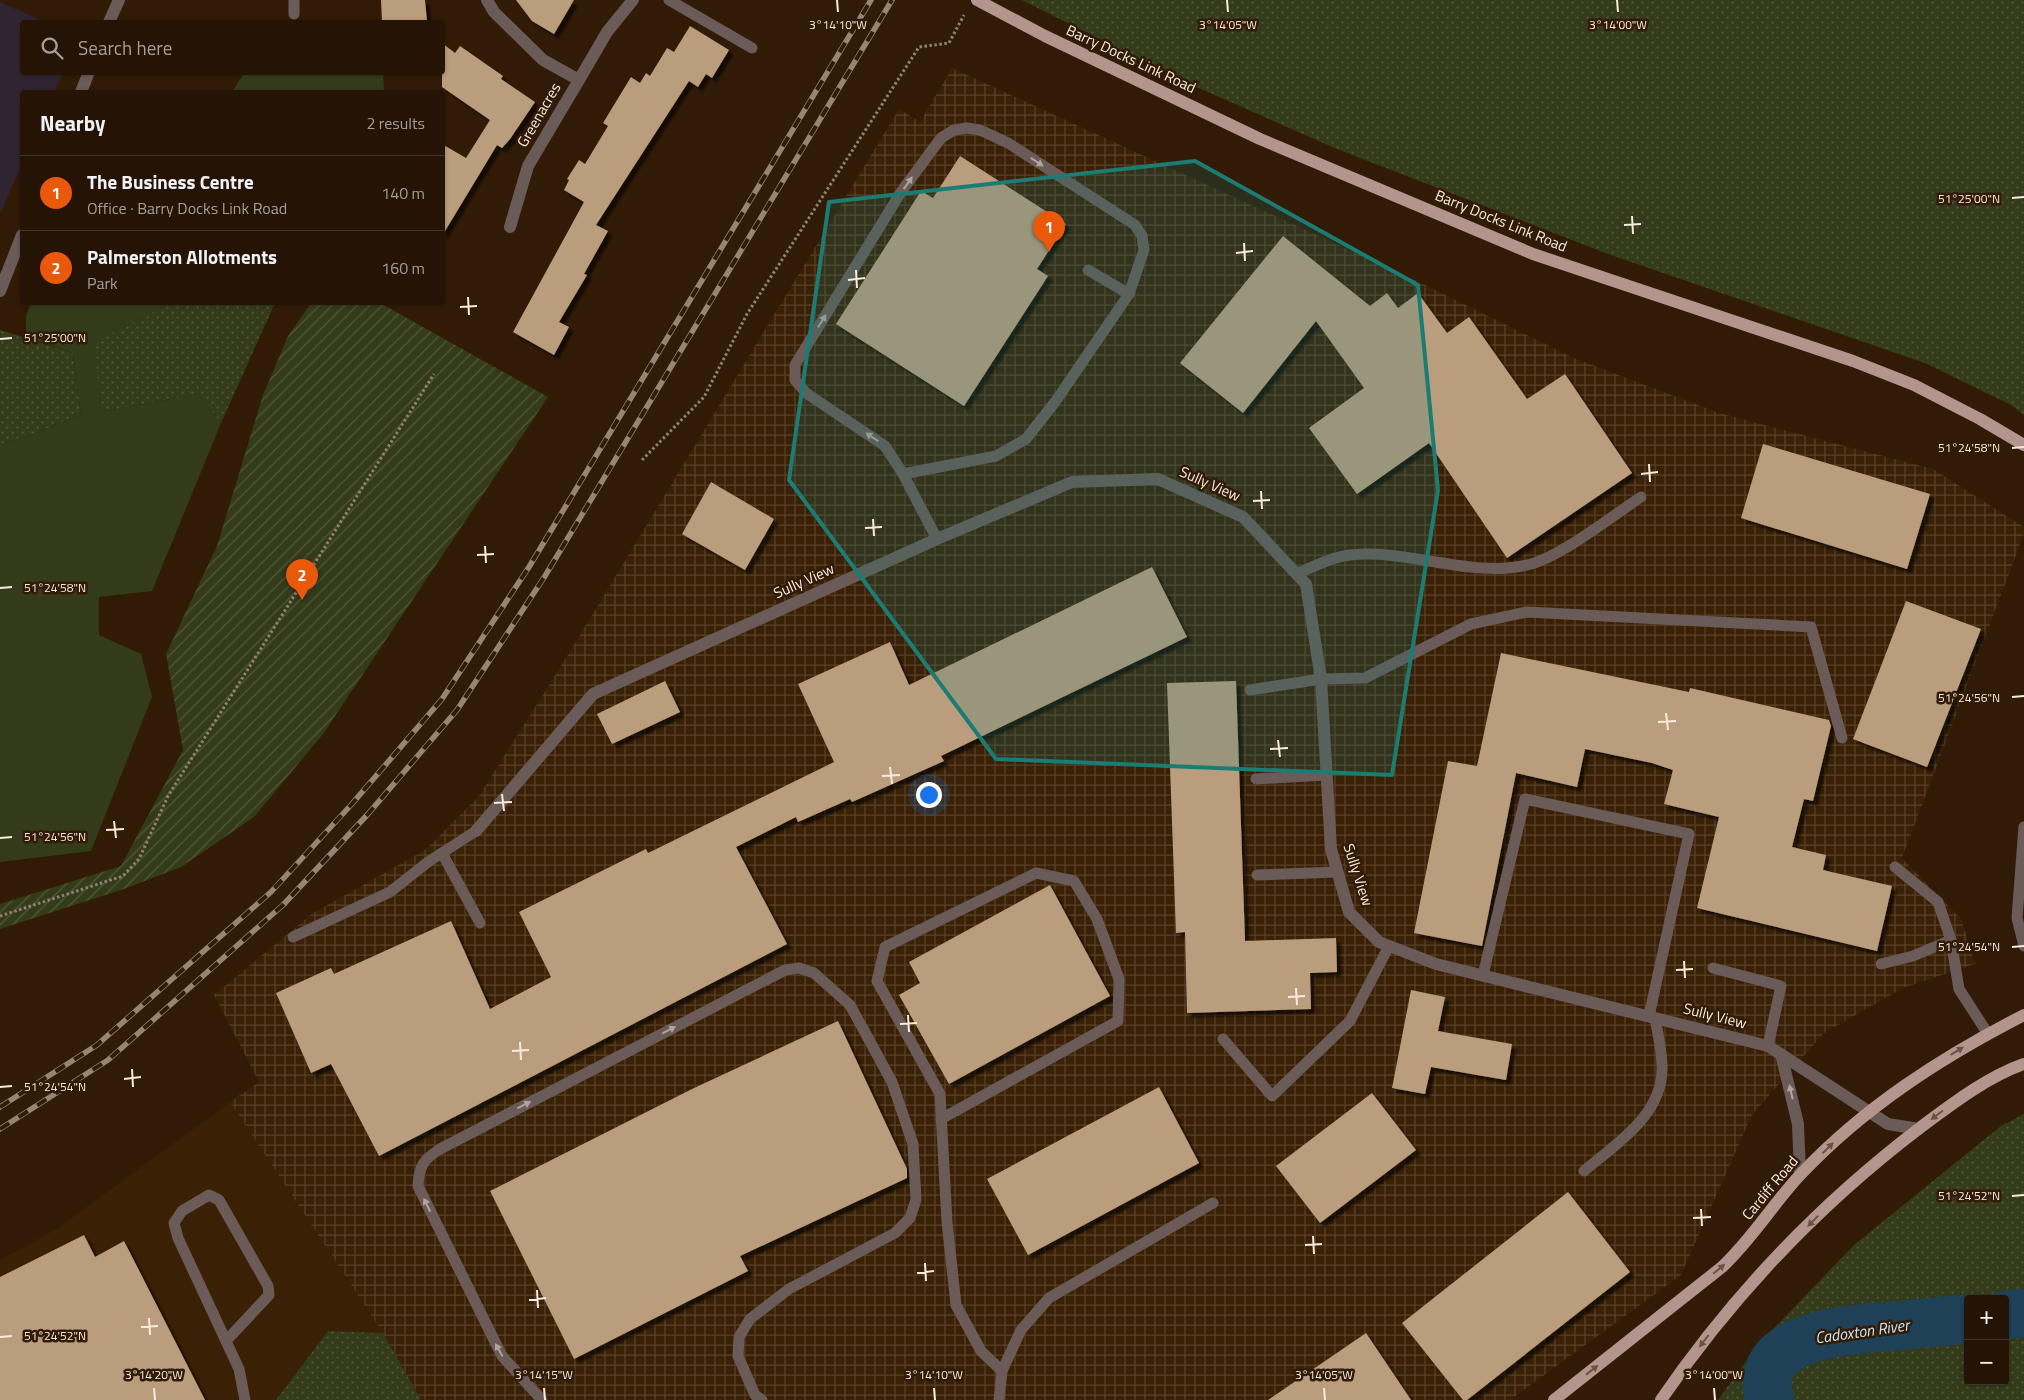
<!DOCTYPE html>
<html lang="en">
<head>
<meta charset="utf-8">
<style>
  :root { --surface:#251405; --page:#312113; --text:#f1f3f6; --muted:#a39e9a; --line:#423327; --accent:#ea580c }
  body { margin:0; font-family:"Titillium Web",sans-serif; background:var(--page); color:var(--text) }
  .controls { position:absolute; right:15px; bottom:15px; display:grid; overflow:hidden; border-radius:5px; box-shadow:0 1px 4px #0004 }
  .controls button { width:45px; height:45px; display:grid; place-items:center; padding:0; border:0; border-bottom:1px solid var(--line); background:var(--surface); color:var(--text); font:25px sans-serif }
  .you { position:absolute; left:928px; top:794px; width:18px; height:18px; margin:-12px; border:4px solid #fff; border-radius:50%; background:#1a73e8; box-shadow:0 0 0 8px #1a73e833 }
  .badge { display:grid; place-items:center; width:32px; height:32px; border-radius:50%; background:var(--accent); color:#fff; font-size:16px; font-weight:700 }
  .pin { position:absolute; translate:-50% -41px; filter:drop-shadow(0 1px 2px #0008) }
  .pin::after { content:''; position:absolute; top:26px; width:18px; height:15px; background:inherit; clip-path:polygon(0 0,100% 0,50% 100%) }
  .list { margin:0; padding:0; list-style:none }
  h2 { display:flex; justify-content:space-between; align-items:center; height:65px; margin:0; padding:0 20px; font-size:21px }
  h2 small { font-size:16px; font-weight:400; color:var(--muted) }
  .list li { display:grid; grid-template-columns:32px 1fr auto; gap:15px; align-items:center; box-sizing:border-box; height:75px; padding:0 20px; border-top:1px solid var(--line) }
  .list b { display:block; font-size:19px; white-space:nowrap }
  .list p { margin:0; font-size:16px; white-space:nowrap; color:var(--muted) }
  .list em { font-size:16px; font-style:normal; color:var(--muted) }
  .icon { flex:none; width:28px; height:28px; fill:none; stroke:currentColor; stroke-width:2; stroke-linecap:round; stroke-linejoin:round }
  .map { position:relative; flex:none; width:2024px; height:1400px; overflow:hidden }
  .search { position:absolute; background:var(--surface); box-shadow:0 1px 4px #0004; left:20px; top:20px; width:425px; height:55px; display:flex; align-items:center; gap:12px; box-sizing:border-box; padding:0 18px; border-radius:5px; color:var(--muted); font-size:19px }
  .panel { position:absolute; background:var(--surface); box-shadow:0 1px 4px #0004; left:20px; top:90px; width:425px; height:215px; border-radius:5px }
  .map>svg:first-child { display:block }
  .built { fill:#3a2005 }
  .industrial { fill:url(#industrial-grid) }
  .education { fill:#2f2432 }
  .grass { fill:url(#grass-dots); fill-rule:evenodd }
  .park { fill:#333b1b }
  .garden { fill:url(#garden-furrows) }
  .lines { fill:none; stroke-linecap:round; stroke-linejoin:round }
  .river { stroke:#1f4158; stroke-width:49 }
  .building { fill:#ba9d7d; filter:url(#shadow) }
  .path { stroke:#948171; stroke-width:3; stroke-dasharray:2.5 2.5; stroke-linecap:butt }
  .lane { stroke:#6a5b58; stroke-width:11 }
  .street { stroke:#6a5b58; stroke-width:12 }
  .primary { stroke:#b4958e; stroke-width:12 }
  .rail-casing { stroke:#978474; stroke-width:5.5 }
  .rail { stroke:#311b07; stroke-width:4; stroke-dasharray:11; stroke-linecap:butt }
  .oneway { fill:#b2a39c }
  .oneway2 { fill:#6c5244 }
  .marked { fill:#1b7c74; fill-opacity:0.2; stroke:#1b7c74; stroke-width:4; stroke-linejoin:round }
  .ticks { fill:none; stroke:#faebdf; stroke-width:2 }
  .labels { text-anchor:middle; stroke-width:5; stroke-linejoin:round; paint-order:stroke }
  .street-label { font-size:15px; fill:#faebdf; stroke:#311b07 }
  .water-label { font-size:16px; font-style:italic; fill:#cde4f6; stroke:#311b07 }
  .ticks-label { font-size:12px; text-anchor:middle; fill:#faebdf; stroke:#311b07; stroke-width:5; stroke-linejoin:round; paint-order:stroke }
</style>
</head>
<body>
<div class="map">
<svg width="2024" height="1400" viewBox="0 0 2024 1400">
  <defs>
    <pattern id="industrial-grid" width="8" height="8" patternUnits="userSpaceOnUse" patternTransform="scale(1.25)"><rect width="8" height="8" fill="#3a2005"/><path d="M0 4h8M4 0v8" fill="none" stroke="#574129"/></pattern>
    <pattern id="grass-dots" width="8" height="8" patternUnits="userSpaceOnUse" patternTransform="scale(1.25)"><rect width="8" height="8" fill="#333b1b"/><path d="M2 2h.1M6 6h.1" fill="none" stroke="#51583c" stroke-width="1.8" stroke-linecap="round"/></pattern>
    <pattern id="garden-furrows" width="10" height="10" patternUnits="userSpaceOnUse" patternTransform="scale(1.25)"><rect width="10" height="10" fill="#333b1b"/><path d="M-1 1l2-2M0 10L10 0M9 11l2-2" fill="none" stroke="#51583c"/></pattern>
    <filter id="shadow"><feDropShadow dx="4.5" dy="4.5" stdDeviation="1" flood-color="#0009"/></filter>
  </defs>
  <rect width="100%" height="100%" fill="#311b07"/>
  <polygon class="built" points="230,1102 383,1333 328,1331 276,1400 0,1400 0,1260 58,1228"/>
  <polygon class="industrial" points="952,68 1415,280 1574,358 1719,413 1933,469 2024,527 2024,534 1902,858 1961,919 1975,964 1903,988 1824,1033 1752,1115 1681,1275 1510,1400 421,1400 383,1333 230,1102 259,1082 214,995 313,913 425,850 479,796 566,658 899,109 920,122"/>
  <polygon class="education" points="0,2 44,22 22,22 22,72 63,73 54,92 22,92 22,164 0,214"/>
  <g class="grass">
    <polygon points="1022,0 2024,0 2024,415 2011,405 1925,363 1608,254 1337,149 1185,82"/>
    <polygon points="191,302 275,303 221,423 198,394 101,412 93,342 165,306"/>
    <polygon points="0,330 73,353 81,415 18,440 0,444"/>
    <path d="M2024 1114V1400H1718L1757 1346 1854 1245 2001 1126ZM1968 1299H2005V1381H1968Z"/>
    <polygon points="328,1331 383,1333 421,1400 276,1400"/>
  </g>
  <g class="park">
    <polygon points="244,73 383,73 384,92 232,92"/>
    <polygon points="31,303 191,303 165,306 94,342 101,412 198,394 221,423 152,591 99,597 99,635 141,654 152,697 91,851 0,862 0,444 18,440 81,415 73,353 26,337 26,316"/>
  </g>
  <polygon class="garden" points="311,303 380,303 548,397 323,734 254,817 181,867 124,889 0,929 0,904 121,866 183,750 166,654 217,546 263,395 288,336"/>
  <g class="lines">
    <g class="river">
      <polyline points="2005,1315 2024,1313"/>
      <path d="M1770 1400C1749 1332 1853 1330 1895 1326 1919 1324 1943 1321 1968 1319"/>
    </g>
  </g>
  <g class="building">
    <polygon points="381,0 425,0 427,22 382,22"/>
    <polygon points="516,0 574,0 554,34 532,21"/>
    <polygon points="690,26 729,50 712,78 706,74 698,87 689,81 596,225 608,231 584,274 587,275 559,322 569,327 554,355 513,332 584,202 564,190 569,180 567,179 579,160 585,164 608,126 603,123 631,77 640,83 646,73 650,76 667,48 674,52"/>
    <polygon points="442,43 455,53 460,46 503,76 501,79 535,102 510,139 502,148 497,145 442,236 442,144 466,158 490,120 442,87"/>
    <polygon points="960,156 1066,224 1037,269 1048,276 964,406 836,324 921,191 933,198"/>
    <polygon points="1283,236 1370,306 1387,293 1398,308 1418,293 1447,333 1469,317 1527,399 1565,374 1632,473 1507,558 1429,443 1357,494 1309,428 1364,388 1316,321 1243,413 1180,363"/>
    <polygon points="1763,444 1930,494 1907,569 1741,518"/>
    <polygon points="711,482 774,519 745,570 682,534"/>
    <polygon points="1152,567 1187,637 941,756 944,761 852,802 850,799 798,822 796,817 736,847 787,944 379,1156 331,1064 311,1073 276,993 331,968 334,974 451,921 490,1009 551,977 519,912 646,849 648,853 834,762 798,684 890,642 909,685"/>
    <polygon points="1906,601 1981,629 1927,767 1853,739"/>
    <polygon points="1501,653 1689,692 1690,688 1829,720 1831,726 1813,801 1804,799 1792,847 1826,855 1823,870 1892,886 1877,951 1697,908 1719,817 1664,804 1673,770 1652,763 1585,749 1577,787 1516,773 1482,946 1414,933 1448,761 1477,766"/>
    <polygon points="665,681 680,712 612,744 597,714"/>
    <polygon points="1236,681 1245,941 1336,938 1337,972 1310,973 1311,1009 1187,1013 1185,932 1176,933 1167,683"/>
    <polygon points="1050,885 1110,996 949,1084 899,995 920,983 909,962"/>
    <polygon points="1411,990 1445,997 1438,1031 1512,1044 1506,1080 1431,1067 1425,1094 1392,1088"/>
    <polygon points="838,1021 907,1169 907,1178 740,1256 748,1271 574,1359 490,1191 692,1089"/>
    <polygon points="1159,1087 1199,1163 1028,1255 987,1179"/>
    <polygon points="1372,1093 1416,1150 1320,1223 1276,1166"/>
    <polygon points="1568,1192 1630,1272 1467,1400 1463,1400 1402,1323"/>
    <polygon points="84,1235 95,1257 124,1241 205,1400 0,1400 0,1277"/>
    <polygon points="1366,1333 1411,1400 1268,1400"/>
  </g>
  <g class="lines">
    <g class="path">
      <polyline points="642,460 704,397 747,314 919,47 949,43 964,15"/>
      <polyline points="0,916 123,876 139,859 168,796 434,374"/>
    </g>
    <g class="lane">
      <polyline points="669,0 752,48"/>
      <polyline points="294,14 294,0"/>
      <polyline points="1088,270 1129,294"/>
      <polyline points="903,474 996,456 1026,439 1055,402 1129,294 1144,250 1142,236 1135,225 1008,143 980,130 967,128 954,130 941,138 901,192 795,365 795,380 806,393 885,446 903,474 937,539"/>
      <path d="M1296 574C1313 567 1331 557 1350 555 1408 548 1474 580 1531 564 1563 555 1612 516 1641 497"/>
      <polyline points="1250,690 1321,679 1365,678 1471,624 1527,612 1811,627 1842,738"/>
      <polyline points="1256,779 1326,775"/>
      <polyline points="2024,827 2017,918 2024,946"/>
      <polyline points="442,853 480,923"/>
      <polyline points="1895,867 1938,902 1951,940 1959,989 1988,1034"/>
      <polyline points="1257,875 1337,872"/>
      <polyline points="293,937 390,892 428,862 476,831"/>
      <polyline points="1881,964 1913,956 1951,940"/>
      <polyline points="1713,968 1781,986 1768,1046"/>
      <polyline points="1483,975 1525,799 1689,834 1649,1016"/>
      <polyline points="1223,1039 1272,1096 1350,1021 1389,946"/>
      <polyline points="941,1119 1118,1021 1119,979 1097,919 1074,881 1036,873 885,947 877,981 940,1094 947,1222 956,1305 981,1351 1002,1371 999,1400"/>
      <path d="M1584 1171C1616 1144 1663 1115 1662 1067 1662 1051 1658 1034 1655 1018"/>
      <polyline points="226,1341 269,1295 268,1286 219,1200 209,1195 182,1211 174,1223 178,1238 239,1369 245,1400"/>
      <polyline points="1002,1371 1021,1330 1049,1298 1213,1203"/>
      <path d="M542 1400 502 1356 418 1186C419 1166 423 1160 440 1149L785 970 799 968 814 973 850 1005 892 1082 913 1144 916 1200 910 1218 895 1233 789 1289 750 1319 739 1337 738 1356 755 1395 762 1400"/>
    </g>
    <g class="street">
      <polyline points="487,0 494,12 543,60 579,80 528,166 510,227"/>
      <polyline points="109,22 119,0"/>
      <polyline points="579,80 607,32 633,0"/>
      <polyline points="81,92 89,72"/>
      <polyline points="0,291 22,235"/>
      <polyline points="476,831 593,694 937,539 1072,482 1158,479 1243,517 1306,584 1321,679 1331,849 1349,912 1379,942 1436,964 1768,1046 1888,1124 1919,1129"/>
      <polyline points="1781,1054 1798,1124 1800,1175"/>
    </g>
    <g class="primary">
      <polyline points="977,0 1045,36 1260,139 1533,254 1853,361 1914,385 1980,419 2024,445"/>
      <path d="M1554 1400 1722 1267C1752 1239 1773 1204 1800 1175 1864 1107 1942 1057 2024 1015"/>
      <path d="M1661 1400C1732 1296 1821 1203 1921 1127 1952 1104 1987 1077 2024 1064"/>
    </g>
    <g class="rail-casing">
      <g id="rail">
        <polyline points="0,1107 97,1045 271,892 351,805 442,699 529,567 871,0"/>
        <polyline points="0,1129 108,1060 283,905 368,814 457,710 545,576 892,0"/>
      </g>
    </g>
    <use href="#rail" class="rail"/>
  </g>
  <defs><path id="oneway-solid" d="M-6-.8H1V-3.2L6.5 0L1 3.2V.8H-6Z" transform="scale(1.25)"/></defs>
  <g class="oneway">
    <use href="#oneway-solid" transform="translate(1037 162) rotate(33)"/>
    <use href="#oneway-solid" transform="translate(908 183) rotate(-55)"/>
    <use href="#oneway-solid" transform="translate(822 321) rotate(-58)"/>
    <use href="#oneway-solid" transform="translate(872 437) rotate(-146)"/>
    <use href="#oneway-solid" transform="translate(669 1030) rotate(-27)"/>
    <use href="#oneway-solid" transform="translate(1791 1092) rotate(-103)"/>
    <use href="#oneway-solid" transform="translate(524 1105) rotate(-27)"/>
    <use href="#oneway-solid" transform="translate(427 1205) rotate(-116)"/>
    <use href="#oneway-solid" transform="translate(499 1350) rotate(-119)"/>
  </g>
  <g class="oneway2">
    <use href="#oneway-solid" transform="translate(1957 1051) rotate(-31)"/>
    <use href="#oneway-solid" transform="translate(1937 1115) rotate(143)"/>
    <use href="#oneway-solid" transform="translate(1828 1148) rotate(-44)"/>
    <use href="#oneway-solid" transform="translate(1813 1221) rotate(134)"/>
    <use href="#oneway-solid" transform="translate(1719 1269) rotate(-40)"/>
    <use href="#oneway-solid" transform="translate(1704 1341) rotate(128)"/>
    <use href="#oneway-solid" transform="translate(1592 1370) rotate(-38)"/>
  </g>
  <path class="marked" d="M1195 161 1418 285 1438 490 1392 775 996 759 789 480 829 202Z"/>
  <path class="ticks" d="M837 0 838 12M1227 0 1228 12M1617 0 1618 12M2012 198 2024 197M1632 216 1633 234M1624 225 1641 224M1244 243 1245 261M1236 253 1253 251M856 270 857 288M848 280 865 278M468 297 469 315M460 307 477 306M0 339 12 338M2012 448 2024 447M1649 464 1650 482M1641 474 1658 472M1261 491 1262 509M1253 501 1270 500M873 519 874 536M865 528 882 527M485 546 486 563M477 555 494 554M0 588 12 587M2012 697 2024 696M1666 713 1668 730M1658 722 1676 721M1278 740 1280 757M1270 749 1288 748M890 767 892 784M882 776 900 775M502 794 504 811M494 803 512 802M114 821 116 838M106 830 124 829M0 838 12 837M2012 947 2024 946M1684 961 1685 978M1676 970 1693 969M1296 988 1297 1005M1288 997 1305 996M908 1015 909 1032M900 1024 917 1023M520 1042 521 1060M512 1051 529 1050M132 1069 133 1087M124 1079 141 1077M0 1087 12 1086M2012 1196 2024 1195M1701 1209 1702 1226M1693 1218 1711 1217M1313 1236 1314 1254M1305 1245 1322 1244M925 1263 926 1281M917 1273 934 1271M537 1290 538 1308M529 1300 546 1298M149 1318 150 1335M141 1327 158 1326M0 1337 12 1336M154 1388 155 1400M544 1388 545 1400M934 1388 935 1400M1324 1388 1325 1400M1714 1388 1715 1400"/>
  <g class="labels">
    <g class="street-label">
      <text transform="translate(1131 59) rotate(25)" y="5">Barry Docks Link Road</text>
      <text transform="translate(539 115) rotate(-60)" y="5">Greenacres</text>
      <text transform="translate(1501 221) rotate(22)" y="5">Barry Docks Link Road</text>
      <text transform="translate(1210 484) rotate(24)" y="5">Sully View</text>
      <text transform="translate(804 581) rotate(-24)" y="5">Sully View</text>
      <text transform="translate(1358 875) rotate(72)" y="5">Sully View</text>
      <text transform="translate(1715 1016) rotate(14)" y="5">Sully View</text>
      <text transform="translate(1770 1188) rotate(-50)" y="5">Cardiff Road</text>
    </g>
    <g class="water-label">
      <text transform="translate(1862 1331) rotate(-8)" y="6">Cadoxton River</text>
    </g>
  </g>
  <g class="ticks-label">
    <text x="838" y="29">3°14'10"W</text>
    <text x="1228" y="29">3°14'05"W</text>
    <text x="1618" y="29">3°14'00"W</text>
    <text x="1969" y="203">51°25'00"N</text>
    <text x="55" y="342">51°25'00"N</text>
    <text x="1969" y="452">51°24'58"N</text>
    <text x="55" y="592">51°24'58"N</text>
    <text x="1969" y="702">51°24'56"N</text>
    <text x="55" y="841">51°24'56"N</text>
    <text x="1969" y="951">51°24'54"N</text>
    <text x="55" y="1091">51°24'54"N</text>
    <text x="1969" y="1200">51°24'52"N</text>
    <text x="55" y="1340">51°24'52"N</text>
    <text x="154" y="1379">3°14'20"W</text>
    <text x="544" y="1379">3°14'15"W</text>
    <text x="934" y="1379">3°14'10"W</text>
    <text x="1324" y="1379">3°14'05"W</text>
    <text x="1714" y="1379">3°14'00"W</text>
  </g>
</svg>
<div class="controls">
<button>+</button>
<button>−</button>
</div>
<div class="you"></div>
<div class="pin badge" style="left:1049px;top:252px">1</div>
<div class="pin badge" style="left:302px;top:600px">2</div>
<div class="search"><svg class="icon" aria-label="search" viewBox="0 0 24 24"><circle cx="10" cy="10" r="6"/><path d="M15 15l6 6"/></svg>Search here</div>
<section class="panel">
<h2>Nearby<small>2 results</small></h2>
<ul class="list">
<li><span class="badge">1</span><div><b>The Business Centre</b><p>Office · Barry Docks Link Road</p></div><em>140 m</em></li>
<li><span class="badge">2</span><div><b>Palmerston Allotments</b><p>Park</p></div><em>160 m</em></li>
</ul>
</section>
</div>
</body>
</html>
